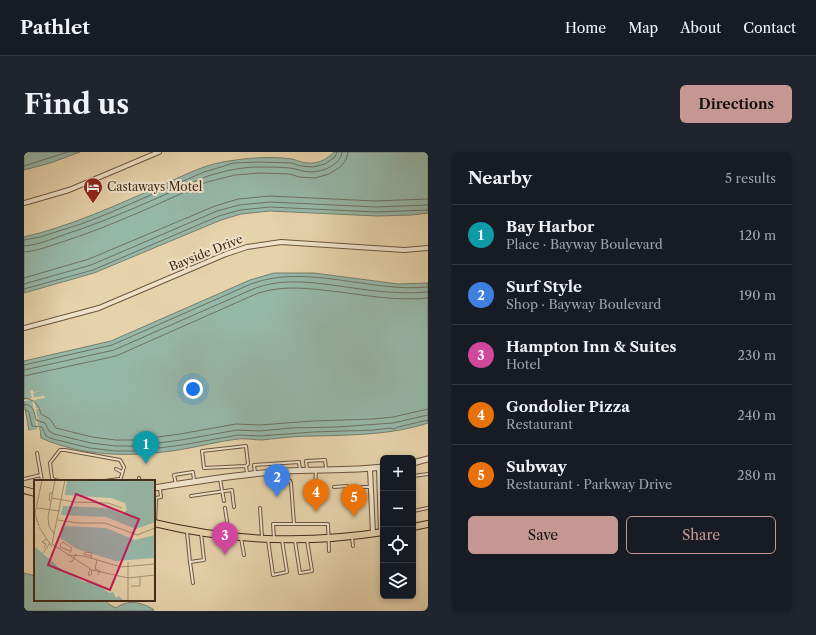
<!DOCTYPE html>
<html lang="en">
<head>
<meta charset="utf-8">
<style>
  :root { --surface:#171b24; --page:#20242c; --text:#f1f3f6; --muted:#9ea1a6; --line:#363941; --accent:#c59692 }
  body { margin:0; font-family:"Libre Caslon Text",serif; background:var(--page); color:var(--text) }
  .controls { position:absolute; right:12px; bottom:12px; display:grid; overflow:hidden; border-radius:6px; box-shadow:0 2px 6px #0003 }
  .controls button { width:36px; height:36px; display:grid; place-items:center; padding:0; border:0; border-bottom:1px solid var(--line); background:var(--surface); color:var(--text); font:20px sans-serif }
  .you { position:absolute; left:169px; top:237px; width:14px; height:14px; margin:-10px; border:3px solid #fff; border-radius:50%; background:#1a73e8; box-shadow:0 0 0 6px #1a73e833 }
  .badge { display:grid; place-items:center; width:26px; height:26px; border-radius:50%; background:var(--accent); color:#fff; font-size:13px; font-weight:700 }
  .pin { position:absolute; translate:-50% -33px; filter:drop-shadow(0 1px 2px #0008) }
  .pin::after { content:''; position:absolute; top:21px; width:14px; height:12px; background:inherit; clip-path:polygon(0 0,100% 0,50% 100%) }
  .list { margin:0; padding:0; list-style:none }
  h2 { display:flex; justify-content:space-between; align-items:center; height:52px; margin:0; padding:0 16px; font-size:17px }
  h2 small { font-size:13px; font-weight:400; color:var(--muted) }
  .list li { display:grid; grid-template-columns:26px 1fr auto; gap:12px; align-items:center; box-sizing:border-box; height:60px; padding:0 16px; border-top:1px solid var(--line) }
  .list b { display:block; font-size:15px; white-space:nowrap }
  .list p { margin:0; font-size:13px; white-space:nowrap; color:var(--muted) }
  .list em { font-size:13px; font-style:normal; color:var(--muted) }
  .actions { display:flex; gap:8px; padding:12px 16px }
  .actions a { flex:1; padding:9px 0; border:1px solid var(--accent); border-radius:6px; text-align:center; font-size:14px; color:var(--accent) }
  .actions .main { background:var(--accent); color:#111 }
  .icon { flex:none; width:22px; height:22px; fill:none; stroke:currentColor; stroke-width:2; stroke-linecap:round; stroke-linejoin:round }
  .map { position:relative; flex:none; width:404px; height:459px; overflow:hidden; border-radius:6px }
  header { display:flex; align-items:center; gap:24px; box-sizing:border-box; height:56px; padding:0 20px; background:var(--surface); border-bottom:1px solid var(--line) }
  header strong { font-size:19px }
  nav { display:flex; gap:22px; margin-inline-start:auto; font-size:14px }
  .intro { display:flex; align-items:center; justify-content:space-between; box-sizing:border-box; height:96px; padding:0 24px }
  h1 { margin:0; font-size:28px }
  .button { padding:10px 18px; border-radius:6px; background:var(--accent); color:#111; font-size:14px; font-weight:700 }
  main { display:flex; gap:24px; padding:0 24px }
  aside { flex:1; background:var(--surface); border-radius:6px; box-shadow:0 2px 6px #0003 }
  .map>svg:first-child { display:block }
  .water { fill:#96b8a9; stroke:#767f6f }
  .pier { fill:#e6d2ab }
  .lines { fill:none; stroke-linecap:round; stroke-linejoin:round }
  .shore { stroke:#6e7161; stroke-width:1 }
  .service-casing { stroke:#6d543e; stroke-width:4 }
  .minor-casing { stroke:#6d543e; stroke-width:6 }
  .tertiary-casing { stroke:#6d543e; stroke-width:7 }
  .primary-casing { stroke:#452a19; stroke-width:8 }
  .service { stroke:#efe2c8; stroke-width:2 }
  .minor { stroke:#efe2c8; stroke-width:4 }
  .tertiary { stroke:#efe2c8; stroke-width:5 }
  .primary { stroke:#e6d2ab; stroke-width:6 }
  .labels { text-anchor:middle; stroke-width:4; stroke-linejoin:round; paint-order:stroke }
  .poi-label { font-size:12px; fill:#452a19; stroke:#efe2c8; text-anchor:start }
  .street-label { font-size:12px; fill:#452a19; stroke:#efe2c8 }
  .inset-road { fill:none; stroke:#a68f71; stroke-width:1 }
  .view { fill:#c2185b; fill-opacity:0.15; stroke:#c2185b; stroke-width:2 }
  .inset-edge { fill:none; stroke:#452a19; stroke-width:2 }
</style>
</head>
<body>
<header>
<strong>Pathlet</strong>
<nav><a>Home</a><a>Map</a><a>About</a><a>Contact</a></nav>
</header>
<div class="intro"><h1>Find us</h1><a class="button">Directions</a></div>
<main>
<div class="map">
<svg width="404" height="459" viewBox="0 0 404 459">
  <rect width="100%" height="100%" fill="#e6d2ab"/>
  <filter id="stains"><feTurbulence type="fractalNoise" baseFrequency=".005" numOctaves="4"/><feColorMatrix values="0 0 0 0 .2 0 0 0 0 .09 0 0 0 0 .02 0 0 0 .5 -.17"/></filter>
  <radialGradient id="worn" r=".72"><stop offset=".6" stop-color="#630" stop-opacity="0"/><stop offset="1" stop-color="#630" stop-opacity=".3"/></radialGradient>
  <g class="water">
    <polygon points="0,0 56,0 26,11 0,18"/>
    <path d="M310 0H404V61L388 63 353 64 246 59 217 62 197 68 70 121 0 141V85C47 74 90 54 134 35 155 26 176 14 199 10 221 6 246 4 268 7 275 9 282 12 289 11 298 10 304 6 310 0Z"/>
    <path d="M250 121H290L374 132 404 131V271C367 283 329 283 290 284 273 284 255 286 238 288 230 288 222 286 214 287 196 289 178 294 160 297 113 305 62 306 17 286L16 277 5 279 0 250V209L87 189 226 128Z"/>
    <path d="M0 421 11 424V448H80L86 453 92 456C105 447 116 450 129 457L130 459H0Z"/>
  </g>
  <polygon class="pier" points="6,238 9,238 9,240 17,239 9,241 10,245 20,244 21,246 10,248 12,256 19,256 12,257 13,265 18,264 13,266 14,274 17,274 15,275 16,284 15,284 14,280 4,281 3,279 13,277 8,248 0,249 0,248 8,246"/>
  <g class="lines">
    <g class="shore">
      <polyline points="0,14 44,0"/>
      <polyline points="0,88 16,85 57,72 83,62 180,20 197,15 209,11 236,10 268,11 276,14 289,15 301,12 311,5 313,0"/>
      <path d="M0 94C14 93 28 87 42 82 89 67 135 45 181 25 199 19 217 15 235 15 245 15 256 15 266 16 273 17 280 20 287 20 298 20 317 13 318 0"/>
      <path d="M0 100C14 99 28 93 41 89 90 73 136 51 183 30L211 23 236 21 266 22 275 25 291 26 305 22 316 15 322 8 324 0"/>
      <polyline points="0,126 65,107 191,54 214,47 246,44 351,49 404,47"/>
      <polyline points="0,132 67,113 193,59 215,53 246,50 352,55 404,53"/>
      <polyline points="0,137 69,118 195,64 216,58 246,55 352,60 404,58"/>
      <path d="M0 213 88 193 227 132C282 111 347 141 404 135"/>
      <path d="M0 218 90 198 229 137C257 126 286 130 315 134 344 138 374 143 404 140"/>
      <path d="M0 224 92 204 232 142C259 132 288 137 316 140 345 144 374 149 404 146"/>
      <path d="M0 246C10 247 15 253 17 262L26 267 32 276 68 285 92 288H112L156 282 212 272 236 273 288 269 349 267 369 265 404 257"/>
      <path d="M0 252C10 253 10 260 12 268L21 271 25 279 30 282 67 291 92 294H112L157 288 213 278 236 279 267 276 313 275 369 271 404 263"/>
      <polyline points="0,257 5,260 8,274 18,275 22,284 29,287 66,296 91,299 112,299 158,293 214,283 236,284 289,280 350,278 366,276 370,277 374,275 404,268"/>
    </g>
    <g class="service-casing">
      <g id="service">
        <polyline points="13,301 18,329"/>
        <polyline points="222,314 180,316 178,299 222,294 224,312 222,314 223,321"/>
        <polyline points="92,317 98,320"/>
        <polyline points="283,317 282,309 301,308 302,316"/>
        <polyline points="292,318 291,336 297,336"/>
        <polyline points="264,320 264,327 267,331 270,372 304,372 305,399"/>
        <polyline points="231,321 230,313 275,310 276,318"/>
        <polyline points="389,324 404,322"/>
        <polyline points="115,326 116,329"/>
        <polyline points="0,327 17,323"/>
        <polyline points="196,327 200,349"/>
        <polyline points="35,329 30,328 28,326 26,311 36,298 41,298 96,308 100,315 96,329"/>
        <polyline points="81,329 95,327"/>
        <polyline points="245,331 266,329"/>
        <polyline points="152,332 150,323 169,320 170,328"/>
        <polyline points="310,335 323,334"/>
        <polyline points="338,335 346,335"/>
        <polyline points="167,344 208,338 210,355"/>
        <polyline points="201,356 205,383"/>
        <polyline points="236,356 238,385"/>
        <polyline points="389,359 404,356"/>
        <polyline points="130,375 131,372 132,346 137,345 136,337"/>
        <polyline points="163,380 166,410 180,408 177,381"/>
        <polyline points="328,385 329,394"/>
        <polyline points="217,386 220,403"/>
        <polyline points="250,386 249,372 270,372"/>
        <polyline points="244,388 249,423 263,420 258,388"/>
        <polyline points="271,389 276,421 288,419 283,388"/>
        <polyline points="166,410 169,431"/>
      </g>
    </g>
    <g class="minor-casing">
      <g id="minor">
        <polyline points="0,51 45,38 135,0"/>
        <polyline points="0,176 75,156 202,102 223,95 257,90 380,98 404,96"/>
        <polyline points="355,316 357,380"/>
        <polyline points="346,317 349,381"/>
      </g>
    </g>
    <g class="tertiary-casing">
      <g id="tertiary">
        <polyline points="389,311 404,307"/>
        <path d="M130 336C173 329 217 322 261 319 293 317 326 319 359 315"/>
      </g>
    </g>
    <g class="primary-casing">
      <g id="primary">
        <polyline points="0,338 11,341"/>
        <path d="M130 371C205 389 283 392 359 380"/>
        <polyline points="389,375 404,372"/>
      </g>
    </g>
    <use href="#service" class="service"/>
    <use href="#minor" class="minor"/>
    <use href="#tertiary" class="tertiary"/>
    <use href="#primary" class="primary"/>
  </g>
  <defs>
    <g id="hotel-pin" transform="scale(1)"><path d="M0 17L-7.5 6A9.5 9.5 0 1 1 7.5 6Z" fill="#8f2418" stroke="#efe2c8"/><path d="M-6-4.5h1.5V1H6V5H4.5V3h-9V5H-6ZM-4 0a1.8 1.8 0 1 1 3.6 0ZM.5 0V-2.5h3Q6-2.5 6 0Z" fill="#fff"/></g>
  </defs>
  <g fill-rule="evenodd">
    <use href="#hotel-pin" x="69" y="35"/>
  </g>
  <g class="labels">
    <g class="poi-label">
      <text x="83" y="39">Castaways Motel</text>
    </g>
    <g class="street-label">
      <text transform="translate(182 101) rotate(-22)" y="4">Bayside Drive</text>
    </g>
  </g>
  <g transform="translate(10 328)">
    <rect width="121" height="121" fill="#e6d2ab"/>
    <path d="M33 0H121V42L102 49 72 37 27 35 29 26 74 28 88 34 93 30 91 23 77 18 31 15ZM28 46 72 48 101 60 121 55V78L82 81 43 69 26 58ZM0 66 28 90 50 102 55 101 69 108 75 113 79 112 82 118 85 116 89 120 95 121H0Z" fill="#96b8a9"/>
    <path class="inset-road" d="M21 0 14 37 15 46 20 54 18 64 58 90 94 98V121M18 18 40 22 74 23 88 28M17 21 15 20 16 13H19M3 28 26 31M24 40 44 43H71L103 55 121 48M5 46 1 34 8 0M5 47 18 67M20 54 31 0M10 68 12 64 8 62 12 59M9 73 16 63M36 73 38 68 29 62 27 64 26 67 36 71M34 75 50 76 87 87 121 84M57 78 58 73 51 72 50 74 57 76M63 80 61 89 66 91 64 95M35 81 38 82 42 74M94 82V98L121 95M56 89 54 95H57L58 90M97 106H106V97"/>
    <path class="view" d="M42 14 105 39 76 110 14 85Z"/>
    <rect width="121" height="121" class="inset-edge"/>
  </g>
  <rect width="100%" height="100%" filter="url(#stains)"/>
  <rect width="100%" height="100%" fill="url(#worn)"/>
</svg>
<div class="controls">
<button>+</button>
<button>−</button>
<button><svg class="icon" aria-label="locate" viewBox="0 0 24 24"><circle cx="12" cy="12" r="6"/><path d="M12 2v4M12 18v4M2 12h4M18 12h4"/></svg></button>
<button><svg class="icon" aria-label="layers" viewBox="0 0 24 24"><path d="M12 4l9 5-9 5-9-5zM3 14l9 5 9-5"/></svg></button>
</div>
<div class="you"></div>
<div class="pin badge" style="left:122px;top:312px;background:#0f9aa8">1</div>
<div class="pin badge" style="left:253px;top:345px;background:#3f7fe0">2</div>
<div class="pin badge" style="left:201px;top:403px;background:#d1479c">3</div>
<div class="pin badge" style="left:292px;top:360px;background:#e8710a">4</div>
<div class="pin badge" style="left:330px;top:365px;background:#e8710a">5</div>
</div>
<aside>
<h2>Nearby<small>5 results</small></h2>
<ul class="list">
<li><span class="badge" style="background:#0f9aa8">1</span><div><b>Bay Harbor</b><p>Place · Bayway Boulevard</p></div><em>120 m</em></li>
<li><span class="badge" style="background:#3f7fe0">2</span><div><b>Surf Style</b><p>Shop · Bayway Boulevard</p></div><em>190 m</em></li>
<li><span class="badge" style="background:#d1479c">3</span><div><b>Hampton Inn &amp; Suites</b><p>Hotel</p></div><em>230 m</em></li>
<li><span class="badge" style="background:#e8710a">4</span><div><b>Gondolier Pizza</b><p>Restaurant</p></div><em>240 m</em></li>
<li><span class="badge" style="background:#e8710a">5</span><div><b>Subway</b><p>Restaurant · Parkway Drive</p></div><em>280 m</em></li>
</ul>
<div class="actions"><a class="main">Save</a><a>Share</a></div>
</aside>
</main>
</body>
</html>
